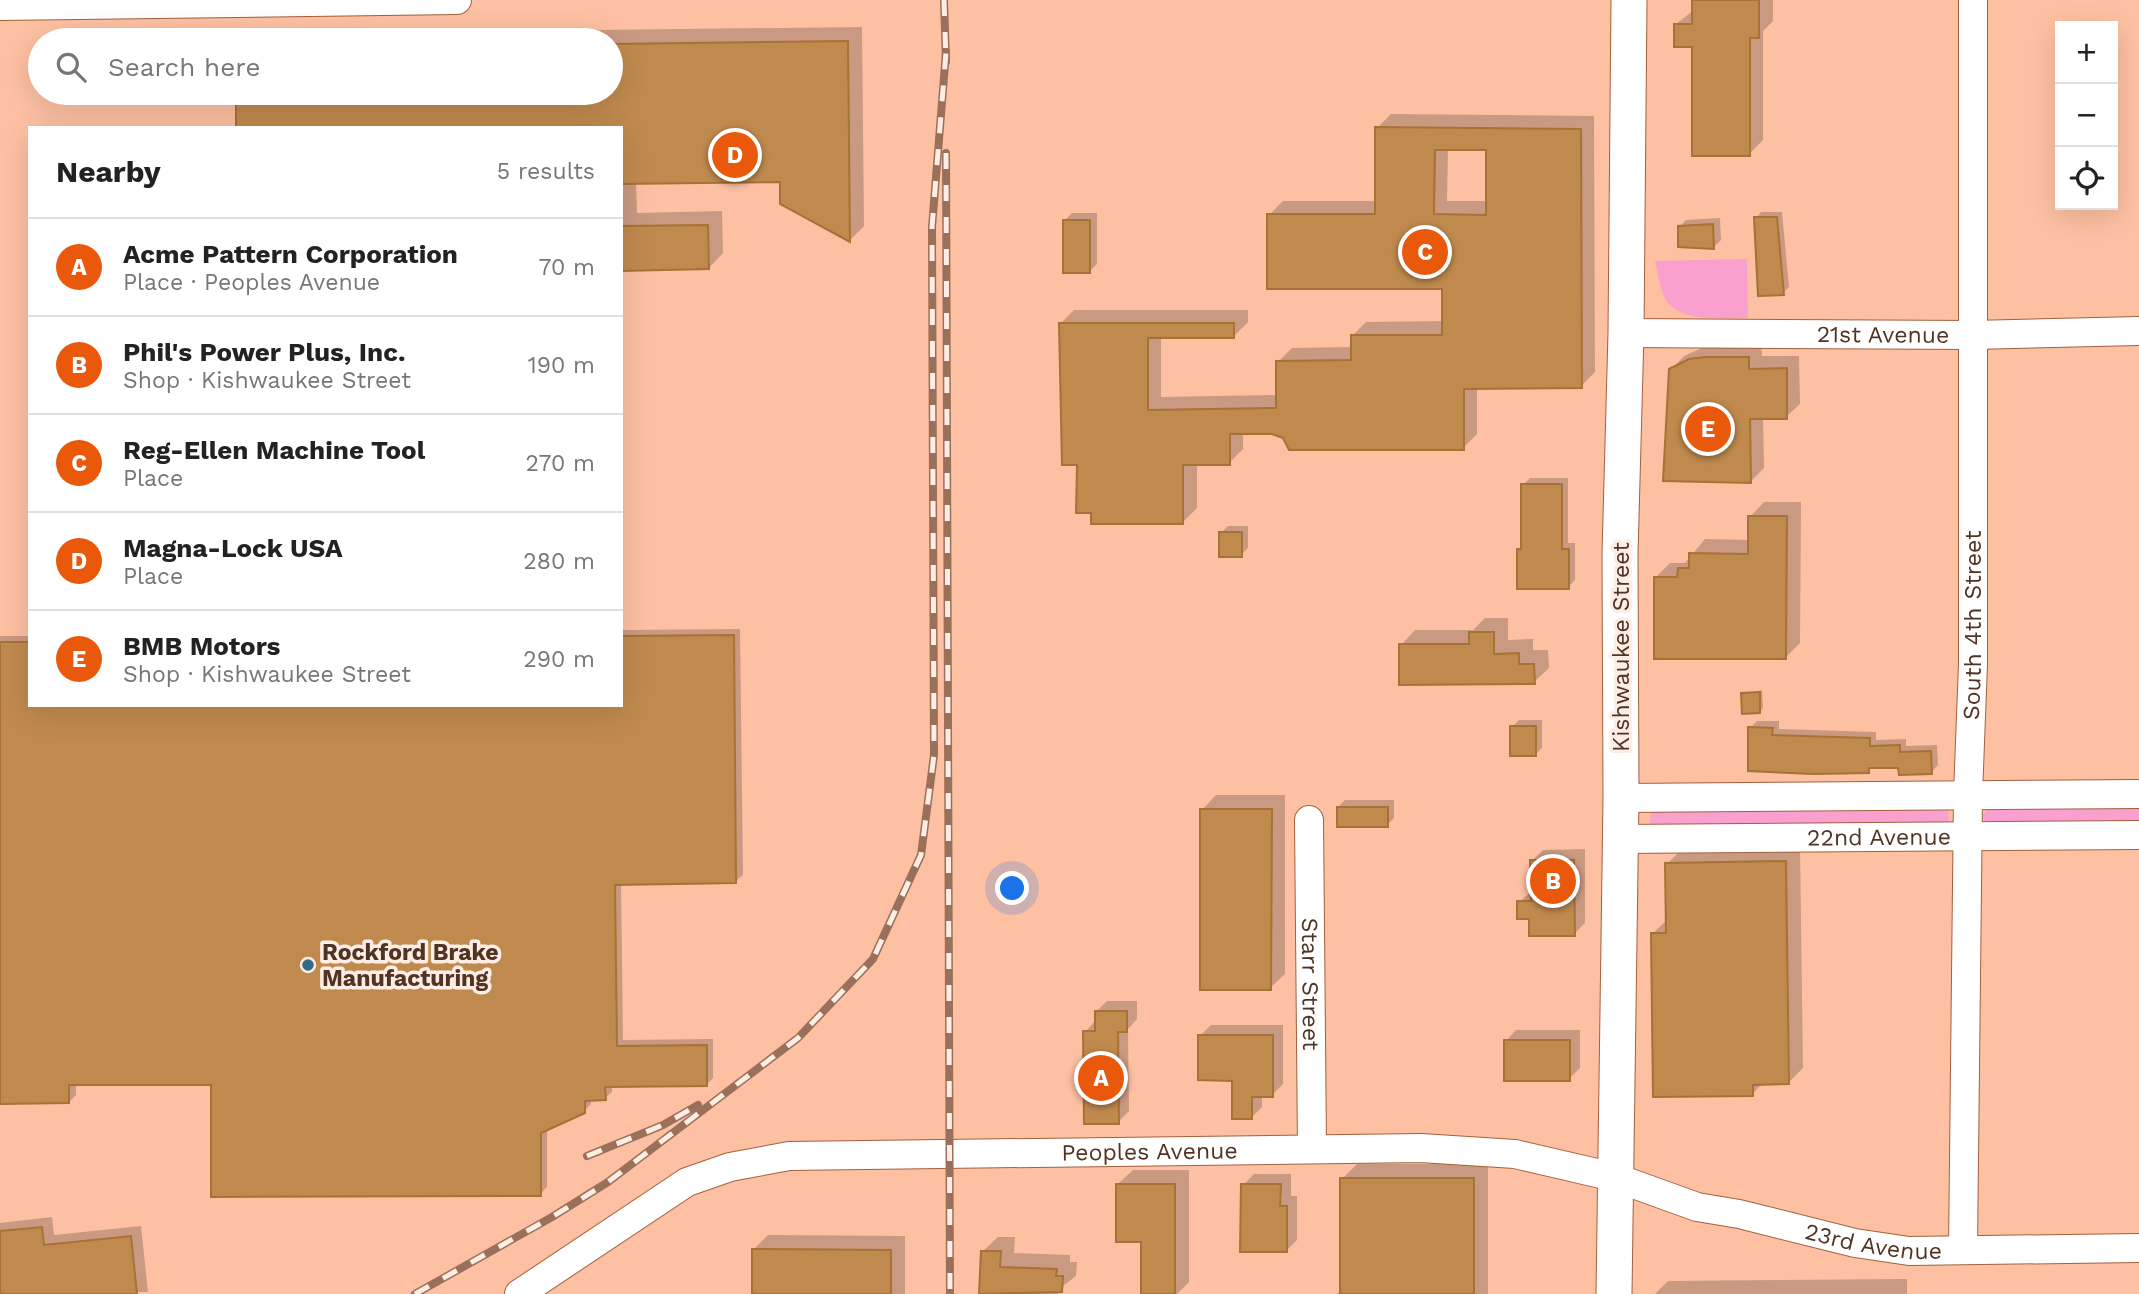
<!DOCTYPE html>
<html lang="en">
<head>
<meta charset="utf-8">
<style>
  :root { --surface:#fff; --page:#f2f2f2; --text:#222; --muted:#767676; --line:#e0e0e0; --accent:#ea580c }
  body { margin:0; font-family:"Work Sans",sans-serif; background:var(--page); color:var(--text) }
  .controls { position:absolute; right:21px; top:21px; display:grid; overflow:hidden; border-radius:0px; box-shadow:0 7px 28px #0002 }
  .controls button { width:63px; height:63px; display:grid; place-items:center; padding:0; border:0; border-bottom:2px solid var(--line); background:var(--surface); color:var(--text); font:35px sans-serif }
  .you { position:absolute; left:1013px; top:889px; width:24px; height:24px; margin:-18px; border:5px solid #fff; border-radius:50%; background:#1a73e8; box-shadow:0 0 0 10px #1a73e833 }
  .badge { display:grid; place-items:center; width:46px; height:46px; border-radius:50%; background:var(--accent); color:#fff; font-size:23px; font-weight:700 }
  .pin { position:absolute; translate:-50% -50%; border:4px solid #fff; box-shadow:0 2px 7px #0006 }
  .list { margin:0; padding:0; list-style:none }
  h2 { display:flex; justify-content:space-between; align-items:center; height:91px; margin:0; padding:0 28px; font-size:30px }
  h2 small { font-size:23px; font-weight:400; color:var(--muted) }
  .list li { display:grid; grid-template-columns:46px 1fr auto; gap:21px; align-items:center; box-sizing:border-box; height:98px; padding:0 28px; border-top:2px solid var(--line) }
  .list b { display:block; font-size:26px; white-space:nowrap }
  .list p { margin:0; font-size:23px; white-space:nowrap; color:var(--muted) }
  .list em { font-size:23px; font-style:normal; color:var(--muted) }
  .icon { flex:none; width:38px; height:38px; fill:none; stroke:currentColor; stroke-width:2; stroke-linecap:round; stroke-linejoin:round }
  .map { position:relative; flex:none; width:2139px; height:1294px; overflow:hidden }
  .search { position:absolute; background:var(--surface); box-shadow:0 7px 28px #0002; left:28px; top:28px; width:595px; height:77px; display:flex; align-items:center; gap:18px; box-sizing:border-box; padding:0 24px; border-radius:38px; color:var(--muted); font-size:26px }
  .panel { position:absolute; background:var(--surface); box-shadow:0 7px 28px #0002; left:28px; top:126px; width:595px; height:581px; border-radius:0px }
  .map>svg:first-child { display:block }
  .green { fill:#f9a0ce }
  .shadow { fill:#0003; fill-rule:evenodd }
  .building { fill:#c08a4e; stroke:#a67235; stroke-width:2; fill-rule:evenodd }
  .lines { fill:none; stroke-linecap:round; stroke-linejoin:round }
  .minor-casing { stroke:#a4603c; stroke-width:30 }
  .major-casing { stroke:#a4603c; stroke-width:37 }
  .minor { stroke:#fff; stroke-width:28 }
  .major { stroke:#fff; stroke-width:35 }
  .rail-casing { stroke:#9b705a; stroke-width:8 }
  .rail { stroke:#fdede5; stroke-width:5; stroke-dasharray:16; stroke-linecap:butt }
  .poi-dot { fill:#326c85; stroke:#fdede5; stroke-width:2.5 }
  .labels { text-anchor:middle; stroke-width:7; stroke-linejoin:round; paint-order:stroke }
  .street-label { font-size:23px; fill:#513323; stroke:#fdede5 }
  .poi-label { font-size:23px; font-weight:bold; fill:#513323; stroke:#fdede5; text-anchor:start }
</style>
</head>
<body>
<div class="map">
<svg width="2139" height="1294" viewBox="0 0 2139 1294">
  <rect width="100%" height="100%" fill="#fdc0a2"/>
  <g class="green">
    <path d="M1747 259 1748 318C1721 317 1675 325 1663 294 1659 284 1658 272 1655 261Z"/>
    <polygon points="2139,804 2139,824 1985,823 1982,816 1989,806"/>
    <polygon points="1948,808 1949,823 1661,827 1650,824 1651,812"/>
  </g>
  <g class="shadow">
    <polygon points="1694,0 1773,0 1773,21 1763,31 1763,140 1749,154 1694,45 1676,24 1694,10"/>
    <polygon points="862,27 864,226 850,240 782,181 636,182 637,213 722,211 723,253 709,268 621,269 621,128 238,128 238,93 611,93 611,40 246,40 252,34"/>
    <path d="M1391 114 1594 116 1595 372 1581 386 1477 387V434L1463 448 1284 437 1273 432H1243V449L1229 463H1197V508L1183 522 1093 511 1078 463 1060 324 1074 310H1248V322L1234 336H1161V397L1278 395V362L1292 348 1352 347V336L1366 322 1444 321V287L1269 215 1283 201H1376L1377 128ZM1448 148H1488V201H1447Z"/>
    <polygon points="1761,212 1782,212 1789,287 1783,293 1756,218"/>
    <polygon points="1072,213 1097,213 1097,264 1090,271 1065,220"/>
    <polygon points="1720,218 1721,240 1714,247 1692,248 1679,227 1686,220"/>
    <polygon points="1761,345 1762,356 1799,356 1800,404 1786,417 1763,417 1764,468 1750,482 1671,370 1684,356 1704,347"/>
    <polygon points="1530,478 1568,478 1568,543 1575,543 1575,580 1568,587 1518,550 1523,545 1523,485"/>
    <polygon points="1764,502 1801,502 1800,643 1786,657 1656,577 1670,563 1685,563 1705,539 1750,540 1750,517"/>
    <polygon points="1228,526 1248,526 1248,548 1241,555 1221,533"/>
    <polygon points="1485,618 1508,618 1508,640 1533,639 1533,650 1548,650 1549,668 1534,682 1401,645 1415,630 1473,630"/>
    <polygon points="740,629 743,875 736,881 621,883 623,1040 713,1039 713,1078 706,1085 612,1085 612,1092 605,1098 591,1099 591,1104 584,1111 547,1129 547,1187 540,1194 212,1083 76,1084 76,1095 69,1102 0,1102 0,636 30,636 30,705 621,705 621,630"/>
    <polygon points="1762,690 1763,708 1760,711 1743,694"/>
    <polygon points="1519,720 1542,720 1542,748 1535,755 1512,727"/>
    <polygon points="1757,721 1779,721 1779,729 1876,732 1876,740 1906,739 1906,746 1937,745 1938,765 1931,772 1900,766 1836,772 1750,728"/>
    <polygon points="1216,795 1285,795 1285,974 1270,988 1202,810"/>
    <polygon points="1345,800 1394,800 1394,818 1387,825 1338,807"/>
    <polygon points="1800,848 1803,1068 1788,1083 1763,1083 1752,1094 1652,934 1668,919 1667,864 1682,849"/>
    <polygon points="1585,849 1585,923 1574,934 1531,917 1519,902 1532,891 1532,861 1543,850"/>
    <polygon points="1107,1001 1137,1001 1137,1019 1128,1029 1129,1111 1118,1122 1085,1032 1096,1020 1096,1012"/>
    <polygon points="1211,1025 1283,1025 1283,1084 1272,1095 1262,1095 1262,1107 1251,1118 1234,1079 1200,1036"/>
    <polygon points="1516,1030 1580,1030 1580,1068 1569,1079 1506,1041"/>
    <polygon points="1357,1164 1488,1164 1488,1294 1337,1294 1342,1289 1342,1179"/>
    <polygon points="1133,1170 1189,1170 1189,1282 1177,1294 1143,1294 1143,1240 1118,1184"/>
    <polygon points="1254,1174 1291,1174 1291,1196 1297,1196 1297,1240 1286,1251 1243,1185"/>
    <polygon points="52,1217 54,1235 141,1226 148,1292 0,1294 0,1223"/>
    <polygon points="768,1235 905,1236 905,1294 753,1294 753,1250"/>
    <polygon points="998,1237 1015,1237 1014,1253 1070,1255 1070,1262 1077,1262 1076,1276 1058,1290 1058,1294 980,1294 983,1251"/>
    <polygon points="1907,1279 1907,1294 1655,1294 1668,1281"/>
  </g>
  <g class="building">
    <polygon points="1692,0 1759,0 1759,38 1750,38 1750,156 1692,156 1692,47 1674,47 1674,24 1692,24"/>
    <polygon points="848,41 850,242 780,204 780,182 621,184 621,128 236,128 236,93 611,93 611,44"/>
    <path d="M1375 127 1581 129 1582 388 1464 389V450H1289L1283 438 1272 434H1230V465H1183V524H1091V513H1076L1077 465H1062L1059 323H1234V338H1148V410L1276 408V361L1351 360V335H1442V289H1267V214H1375ZM1435 150H1486V215L1434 214Z"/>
    <polygon points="1754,217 1777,217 1784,295 1758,296"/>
    <rect x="1063" y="220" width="27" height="53"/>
    <polygon points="1713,224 1714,249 1678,247 1678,226"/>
    <polygon points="708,225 709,269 621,271 621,226"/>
    <polygon points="1705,357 1749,357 1749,369 1787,368 1787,419 1750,419 1751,483 1663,481 1669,369 1689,359"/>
    <polygon points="1521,484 1562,484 1562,549 1569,549 1569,589 1517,589 1517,549 1521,549"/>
    <polygon points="1748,516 1787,516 1786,659 1654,659 1654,577 1677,577 1678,568 1689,568 1689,553 1748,554"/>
    <rect x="1219" y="532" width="23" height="25"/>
    <polygon points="1469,632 1494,632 1494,654 1519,653 1519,664 1534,664 1535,684 1399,685 1399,644 1469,644"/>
    <polygon points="734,635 736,883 615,885 617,1046 707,1045 707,1086 605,1087 606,1100 585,1101 585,1113 541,1133 541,1196 211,1197 211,1085 69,1085 69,1103 0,1104 0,642 30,642 30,705 621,705 621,636"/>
    <polygon points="1760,692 1760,713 1742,714 1741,693"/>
    <rect x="1510" y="726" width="26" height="30"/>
    <polygon points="1748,727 1773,728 1772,735 1870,738 1870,746 1900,745 1900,752 1931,751 1932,774 1899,775 1898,768 1869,768 1869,773 1813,774 1748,771"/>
    <rect x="1337" y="807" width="51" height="20"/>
    <polygon points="1200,809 1272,809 1271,990 1200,990"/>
    <polygon points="1530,860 1574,860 1575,936 1529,936 1529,919 1517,919 1517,901 1531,901"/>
    <polygon points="1786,861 1789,1084 1753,1085 1753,1096 1653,1097 1651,933 1666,933 1665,863"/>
    <polygon points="1095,1011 1127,1011 1127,1032 1118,1032 1119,1124 1084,1124 1083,1031 1095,1031"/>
    <polygon points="1198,1035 1273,1035 1273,1097 1252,1097 1252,1119 1232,1119 1232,1081 1198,1080"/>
    <rect x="1504" y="1040" width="66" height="41"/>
    <rect x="1340" y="1178" width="134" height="116"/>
    <polygon points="1116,1184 1175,1184 1175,1294 1141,1294 1141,1242 1116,1242"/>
    <polygon points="1241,1184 1281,1184 1280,1206 1287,1206 1287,1252 1240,1252"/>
    <polygon points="42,1227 44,1245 131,1236 137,1294 0,1294 0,1231"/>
    <polygon points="752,1249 891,1250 891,1294 752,1294"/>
    <polygon points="981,1251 1001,1251 1000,1267 1057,1269 1056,1276 1063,1276 1062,1292 979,1294"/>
  </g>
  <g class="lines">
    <g class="minor-casing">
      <g id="minor">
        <polyline points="0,6 457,0"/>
        <path id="s1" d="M1626 333 1973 335 2139 331"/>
        <polyline points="1621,798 2139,794"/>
        <path id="s2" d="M1309 820 1312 1148"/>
        <path id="s3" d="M1620 839 2139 835"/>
        <path id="s4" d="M1963 1250 1968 795 1973 664V0"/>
        <path id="s5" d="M519 1294 687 1182 730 1167 789 1156 1421 1148 1515 1154 1614 1177 1697 1207 1739 1214 1855 1243 1909 1251 2139 1248"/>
      </g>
    </g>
    <g class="major-casing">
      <polyline id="major" points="1614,1294 1621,798 1620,554 1626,333 1629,0"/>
    </g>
    <use href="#minor" class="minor"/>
    <use href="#major" class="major"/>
    <g class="rail-casing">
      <g id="rail">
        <polyline points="944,0 946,62"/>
        <polyline points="946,153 950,1294"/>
        <polyline points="587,1156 663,1125 698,1105"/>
        <polyline points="415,1294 552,1217 608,1182 798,1038 873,959 921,855 934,755 932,227 946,52"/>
      </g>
    </g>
    <use href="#rail" class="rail"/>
  </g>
  <circle class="poi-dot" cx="308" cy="965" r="7"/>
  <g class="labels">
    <g class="street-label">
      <text dy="8" stroke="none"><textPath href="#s1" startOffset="257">21st Avenue</textPath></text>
      <text dy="8" stroke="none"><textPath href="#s4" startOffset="625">South 4th Street</textPath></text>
      <text transform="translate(1621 647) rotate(-90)" y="8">Kishwaukee Street</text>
      <text dy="8" stroke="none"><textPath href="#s3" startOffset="259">22nd Avenue</textPath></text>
      <text dy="8" stroke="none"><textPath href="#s2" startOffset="164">Starr Street</textPath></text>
      <text dy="8" stroke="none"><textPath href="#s5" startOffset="668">Peoples Avenue</textPath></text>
      <text dy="8" stroke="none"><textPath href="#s5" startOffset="1404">23rd Avenue</textPath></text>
    </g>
    <g class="poi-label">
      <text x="322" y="960">Rockford Brake<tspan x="322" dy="26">Manufacturing</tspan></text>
    </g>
  </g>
</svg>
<div class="controls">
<button>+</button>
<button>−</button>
<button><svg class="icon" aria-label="locate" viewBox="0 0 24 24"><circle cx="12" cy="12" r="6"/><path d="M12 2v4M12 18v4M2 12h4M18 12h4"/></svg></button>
</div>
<div class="you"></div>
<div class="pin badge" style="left:1101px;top:1078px">A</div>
<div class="pin badge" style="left:1553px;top:881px">B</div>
<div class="pin badge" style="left:1425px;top:252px">C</div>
<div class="pin badge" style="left:735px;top:155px">D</div>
<div class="pin badge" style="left:1708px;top:429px">E</div>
<div class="search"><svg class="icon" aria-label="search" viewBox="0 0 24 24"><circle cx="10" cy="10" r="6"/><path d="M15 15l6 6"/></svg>Search here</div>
<section class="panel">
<h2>Nearby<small>5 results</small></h2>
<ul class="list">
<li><span class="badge">A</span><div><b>Acme Pattern Corporation</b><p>Place · Peoples Avenue</p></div><em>70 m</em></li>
<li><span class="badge">B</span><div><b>Phil's Power Plus, Inc.</b><p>Shop · Kishwaukee Street</p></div><em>190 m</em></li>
<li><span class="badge">C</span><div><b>Reg-Ellen Machine Tool</b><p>Place</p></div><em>270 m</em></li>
<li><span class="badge">D</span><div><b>Magna-Lock USA</b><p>Place</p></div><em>280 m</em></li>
<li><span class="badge">E</span><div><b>BMB Motors</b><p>Shop · Kishwaukee Street</p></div><em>290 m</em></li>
</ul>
</section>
</div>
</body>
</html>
